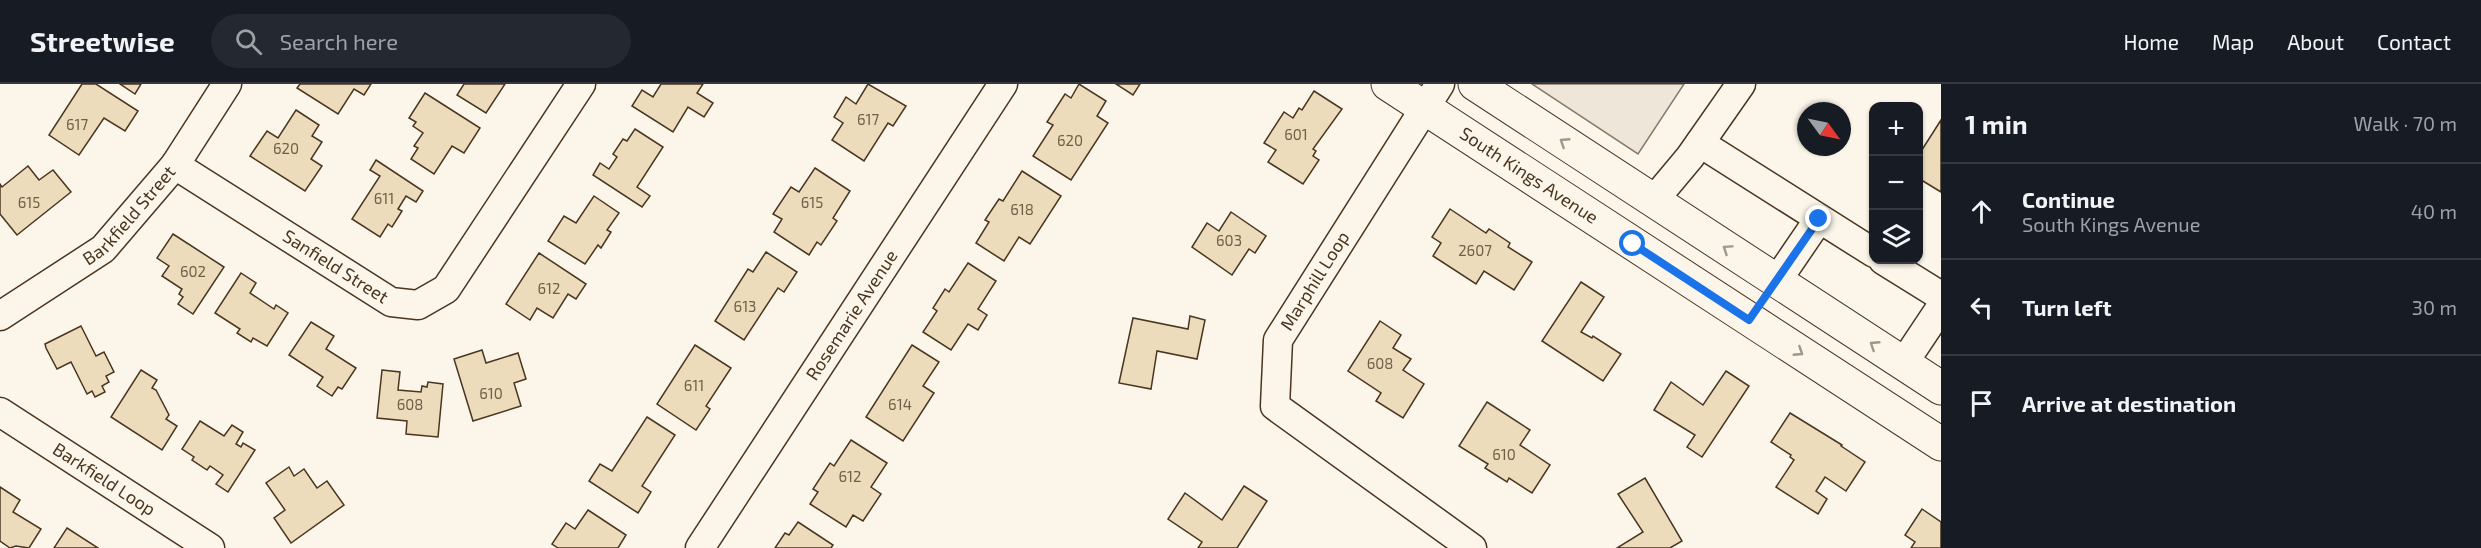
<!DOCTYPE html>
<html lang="en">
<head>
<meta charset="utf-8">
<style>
  :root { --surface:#171b24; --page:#242831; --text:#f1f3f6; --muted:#9ea1a6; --line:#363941 }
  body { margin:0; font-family:"Exo 2",sans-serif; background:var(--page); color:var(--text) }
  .controls { position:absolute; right:18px; top:18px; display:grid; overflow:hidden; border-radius:12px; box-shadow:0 2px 4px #0004 }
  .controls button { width:54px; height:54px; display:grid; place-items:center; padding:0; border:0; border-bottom:2px solid var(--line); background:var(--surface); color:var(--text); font:30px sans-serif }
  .compass { position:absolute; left:1797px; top:18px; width:54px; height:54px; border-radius:50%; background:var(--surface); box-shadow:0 2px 4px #0004; rotate:123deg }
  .stop { position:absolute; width:18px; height:18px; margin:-14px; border:4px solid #1a73e8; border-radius:50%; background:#fff }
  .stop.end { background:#1a73e8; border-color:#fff; box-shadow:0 2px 6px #0008 }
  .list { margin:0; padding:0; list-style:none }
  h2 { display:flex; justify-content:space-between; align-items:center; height:78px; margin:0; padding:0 24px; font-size:26px }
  h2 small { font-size:20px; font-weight:400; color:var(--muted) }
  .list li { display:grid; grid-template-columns:39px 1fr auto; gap:18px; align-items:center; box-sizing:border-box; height:96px; padding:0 24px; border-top:2px solid var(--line) }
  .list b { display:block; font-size:22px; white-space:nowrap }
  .list p { margin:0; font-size:20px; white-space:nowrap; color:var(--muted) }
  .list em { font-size:20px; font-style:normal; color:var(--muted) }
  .icon { flex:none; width:33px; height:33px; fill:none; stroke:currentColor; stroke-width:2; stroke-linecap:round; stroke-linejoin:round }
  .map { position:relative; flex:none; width:1941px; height:464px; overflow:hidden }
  header { display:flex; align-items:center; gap:36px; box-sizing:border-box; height:84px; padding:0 30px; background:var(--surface); border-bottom:2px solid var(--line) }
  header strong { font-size:28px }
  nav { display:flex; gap:33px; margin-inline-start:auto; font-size:21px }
  .search { width:420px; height:54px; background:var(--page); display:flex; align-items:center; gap:15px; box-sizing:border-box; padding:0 21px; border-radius:33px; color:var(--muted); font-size:22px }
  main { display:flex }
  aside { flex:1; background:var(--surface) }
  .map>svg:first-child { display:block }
  .green { fill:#ede6d9; stroke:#887966; stroke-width:1.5 }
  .building { fill:#ecdcbc; stroke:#4a3520; stroke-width:1.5 }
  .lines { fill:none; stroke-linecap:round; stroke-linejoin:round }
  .minor-casing { stroke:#4a3520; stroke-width:31 }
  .major-casing { stroke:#4a3520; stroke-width:35 }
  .minor { stroke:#fbf6e9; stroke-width:28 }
  .major { stroke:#fbf6e9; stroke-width:33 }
  .oneway { stroke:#a29684 }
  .route { stroke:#1a73e8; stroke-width:8 }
  .labels { text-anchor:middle; stroke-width:4.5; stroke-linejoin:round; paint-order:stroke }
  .number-label { font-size:15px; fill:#725f47 }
  .street-label { font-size:18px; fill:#4a3520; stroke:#fbf6e9 }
</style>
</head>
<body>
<header>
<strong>Streetwise</strong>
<div class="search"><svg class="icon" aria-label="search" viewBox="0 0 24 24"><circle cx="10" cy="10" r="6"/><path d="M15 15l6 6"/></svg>Search here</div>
<nav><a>Home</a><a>Map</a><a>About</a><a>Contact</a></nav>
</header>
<main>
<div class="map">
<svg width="1941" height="464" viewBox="0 0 1941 464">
  <rect width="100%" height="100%" fill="#fbf6e9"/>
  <polygon class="green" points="1532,0 1684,0 1638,70"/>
  <g class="building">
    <polygon points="82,0 96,0 138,27 125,47 104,34 79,71 49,51"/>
    <polygon points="120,0 141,0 135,10"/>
    <polygon points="300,0 371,0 364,11 354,5 338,30 297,4"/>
    <polygon points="464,0 505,0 486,29 457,11"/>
    <polygon points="661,0 703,0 697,9 713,19 704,33 688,23 673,48 632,22 642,6 653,13"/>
    <polygon points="868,0 906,22 893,42 888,39 864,77 832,56 843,39 834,33 846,13 856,20"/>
    <polygon points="1079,0 1106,17 1097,32 1108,39 1071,96 1033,72 1053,41 1047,38 1065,10 1071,14"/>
    <polygon points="1116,0 1140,0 1133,11"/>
    <polygon points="1314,7 1342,25 1313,65 1316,67 1313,72 1319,76 1303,100 1268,78 1276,66 1264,59 1284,28 1293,34 1299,24 1302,26"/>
    <polygon points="425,9 480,44 464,69 452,62 434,90 411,75 418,64 414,62 423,49 413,42 416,38 409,34"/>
    <polygon points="296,26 319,41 312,52 322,58 311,75 322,82 305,107 250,72 267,47 278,54"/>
    <polygon points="1941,36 1941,108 1918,94 1918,72"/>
    <polygon points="635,45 663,63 637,103 650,112 642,123 593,91 600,79 609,85 617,73 613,70 623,55 627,57"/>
    <polygon points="376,76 423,107 416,118 406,112 398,125 402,127 392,143 388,140 380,153 352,135 380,92 370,86"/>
    <polygon points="28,82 39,96 53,86 71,108 17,151 0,130 0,100 2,103"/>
    <polygon points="815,84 850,107 833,134 837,137 821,161 817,158 809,171 774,148 782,135 773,130 791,103 799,108"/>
    <polygon points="1022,87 1061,112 1030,160 1019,153 1004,177 976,159 989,138 985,136 999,115 1003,117"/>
    <polygon points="594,112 619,129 607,146 611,148 601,164 598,161 585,180 548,157 564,132 576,139"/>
    <polygon points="1450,125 1486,149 1489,145 1510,159 1508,163 1532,178 1514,206 1484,187 1476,200 1433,172 1441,159 1432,153"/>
    <polygon points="1231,128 1266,152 1255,169 1249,165 1232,191 1192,163 1207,139 1219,147"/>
    <polygon points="173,150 224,183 193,230 178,220 183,213 179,210 182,205 162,192 169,182 157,174"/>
    <polygon points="766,168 797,188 784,208 778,204 744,256 715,237 748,185 753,188"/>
    <polygon points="539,169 586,200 576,215 568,210 553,234 537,224 530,236 506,220"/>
    <polygon points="968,179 996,197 978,225 987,231 978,246 968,240 951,266 923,248 937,227 933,224 945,205 949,208"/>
    <polygon points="241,189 256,199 250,209 274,225 276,221 288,229 267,262 253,254 251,258 237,249 240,245 215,229"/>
    <polygon points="1581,198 1604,213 1581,248 1592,254 1593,252 1621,270 1603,297 1542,257"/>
    <polygon points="1190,232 1205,236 1197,275 1157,267 1151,305 1119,299 1133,234 1188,245"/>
    <polygon points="1380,237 1401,251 1393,264 1411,275 1403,286 1424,300 1403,334 1376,317 1381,309 1348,287"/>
    <polygon points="311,238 334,252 326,265 356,284 342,305 338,303 332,312 317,302 323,293 289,271"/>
    <polygon points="81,242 96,272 104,268 114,288 106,292 109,298 102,302 105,308 95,313 92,307 87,310 71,278 57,285 46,264 45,260"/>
    <polygon points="695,261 731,284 706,322 710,325 696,346 657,320"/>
    <polygon points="912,261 939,278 923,302 934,309 903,357 866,333"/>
    <polygon points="482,266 486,279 518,269 526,295 514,299 521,322 473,337 454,275"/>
    <polygon points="141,286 157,296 152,304 156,306 169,331 166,335 177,342 162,366 111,333"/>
    <polygon points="382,286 400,288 398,306 421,308 422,302 427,303 428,298 443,300 438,353 406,350 407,337 377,334"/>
    <polygon points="1726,287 1749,302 1702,373 1687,363 1695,351 1654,326 1671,298 1703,321"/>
    <polygon points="1487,318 1530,346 1520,361 1550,381 1532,409 1509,394 1507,398 1485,384 1488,380 1459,362"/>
    <polygon points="1790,329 1842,361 1841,362 1865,378 1846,407 1825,393 1816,407 1827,415 1818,430 1776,403 1794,376 1790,373 1791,371 1771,358"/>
    <polygon points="647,333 675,351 642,402 651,408 638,429 589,397 600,380 612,387"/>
    <polygon points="200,337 224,352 232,341 243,348 236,360 241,363 243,359 255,366 228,408 216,400 223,391 210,382 207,386 192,376 194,373 182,365"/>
    <polygon points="851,356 887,379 871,403 881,410 863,437 853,431 846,443 810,420 818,408 813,405 830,379 834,382"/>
    <polygon points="289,383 294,392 304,385 317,404 327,397 344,421 291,459 274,434 285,426 266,399"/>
    <polygon points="1645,394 1682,457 1670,464 1617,464 1643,448 1618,410"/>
    <polygon points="1244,402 1267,417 1237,464 1198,464 1202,458 1168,435 1185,409 1222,436"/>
    <polygon points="0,403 20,416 13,428 41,445 29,464 16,462 10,464 0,457"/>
    <polygon points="1922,425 1941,438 1941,464 1911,464 1915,458 1905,451"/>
    <polygon points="588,426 626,451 618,464 558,464 552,460 566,439 575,445"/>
    <polygon points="798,438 833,461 831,464 775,464 785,449 789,451"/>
    <polygon points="67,444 98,464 54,464"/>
  </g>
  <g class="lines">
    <g class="minor-casing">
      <g id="minor">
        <polyline points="1440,0 1278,256 1275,322 1472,464"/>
        <polyline points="1700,59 1874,169"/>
        <path id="s1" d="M175 81 391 218 418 221 446 205 581 0"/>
        <polyline points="1654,116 1690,73 1741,0"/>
        <polyline points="1883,176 1941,212"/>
        <polyline points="1776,198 1819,135"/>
        <path id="s2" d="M0 232 103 165 175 81 227 0"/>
        <polyline points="1903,280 1941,223"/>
        <path id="s3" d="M0 328 210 464"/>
        <path id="s4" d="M700 464 1003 0"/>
      </g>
    </g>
    <g class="major-casing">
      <g id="major">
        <path id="s5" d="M1388 0 1941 360"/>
        <polyline points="1475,0 1941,304"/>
      </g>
    </g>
    <use href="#minor" class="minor"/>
    <use href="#major" class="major"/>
  </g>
  <defs><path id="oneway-chevron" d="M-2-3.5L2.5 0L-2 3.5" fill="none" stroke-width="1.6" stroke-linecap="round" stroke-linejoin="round" transform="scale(1.5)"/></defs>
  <g class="oneway">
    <use href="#oneway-chevron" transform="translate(1564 58) rotate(-147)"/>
    <use href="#oneway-chevron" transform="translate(1727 165) rotate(-146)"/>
    <use href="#oneway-chevron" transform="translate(1874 261) rotate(-147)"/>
    <use href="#oneway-chevron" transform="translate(1799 268) rotate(33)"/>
  </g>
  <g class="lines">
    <polyline class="route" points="1633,160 1749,236 1819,135"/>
  </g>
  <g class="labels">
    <g class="number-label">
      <text x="868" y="41">617</text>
      <text x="77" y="46">617</text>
      <text x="1296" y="56">601</text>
      <text x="1070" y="62">620</text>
      <text x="286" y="70">620</text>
      <text x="384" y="120">611</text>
      <text x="29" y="124">615</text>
      <text x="812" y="124">615</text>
      <text x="1022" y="131">618</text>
      <text x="1229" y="162">603</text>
      <text x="1475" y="172">2607</text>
      <text x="193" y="193">602</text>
      <text x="549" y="210">612</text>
      <text x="745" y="228">613</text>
      <text x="1380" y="285">608</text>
      <text x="694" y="307">611</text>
      <text x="491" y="315">610</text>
      <text x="410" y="326">608</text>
      <text x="900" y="326">614</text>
      <text x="1504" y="376">610</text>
      <text x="850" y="398">612</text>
    </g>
    <g class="street-label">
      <text dy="6" stroke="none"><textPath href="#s5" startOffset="168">South Kings Avenue</textPath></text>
      <text dy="6" stroke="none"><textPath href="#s2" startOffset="165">Barkfield Street</textPath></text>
      <text dy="6" stroke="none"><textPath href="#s1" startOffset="190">Sanfield Street</textPath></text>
      <text transform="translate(1315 197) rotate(-58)" y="6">Marphill Loop</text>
      <text dy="6" stroke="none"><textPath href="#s4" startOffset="278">Rosemarie Avenue</textPath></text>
      <text dy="6" stroke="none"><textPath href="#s3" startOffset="124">Barkfield Loop</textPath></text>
    </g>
  </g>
</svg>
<div class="controls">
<button>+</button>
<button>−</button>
<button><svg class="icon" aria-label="layers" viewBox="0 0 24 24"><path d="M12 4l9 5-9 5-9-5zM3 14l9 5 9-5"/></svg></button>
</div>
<svg class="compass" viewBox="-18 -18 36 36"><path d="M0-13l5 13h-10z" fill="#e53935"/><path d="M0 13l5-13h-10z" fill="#9ea1a6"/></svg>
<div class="stop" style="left:1633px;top:160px"></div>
<div class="stop end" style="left:1819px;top:135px"></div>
</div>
<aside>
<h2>1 min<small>Walk · 70 m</small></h2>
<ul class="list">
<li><svg class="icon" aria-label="ahead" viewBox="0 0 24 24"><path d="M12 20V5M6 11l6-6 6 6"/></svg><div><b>Continue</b><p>South Kings Avenue</p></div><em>40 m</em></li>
<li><svg class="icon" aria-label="left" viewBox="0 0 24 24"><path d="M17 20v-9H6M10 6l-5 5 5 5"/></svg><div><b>Turn left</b></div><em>30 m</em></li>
<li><svg class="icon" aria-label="arrive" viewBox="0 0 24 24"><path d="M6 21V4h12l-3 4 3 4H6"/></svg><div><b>Arrive at destination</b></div></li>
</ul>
</aside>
</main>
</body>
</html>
